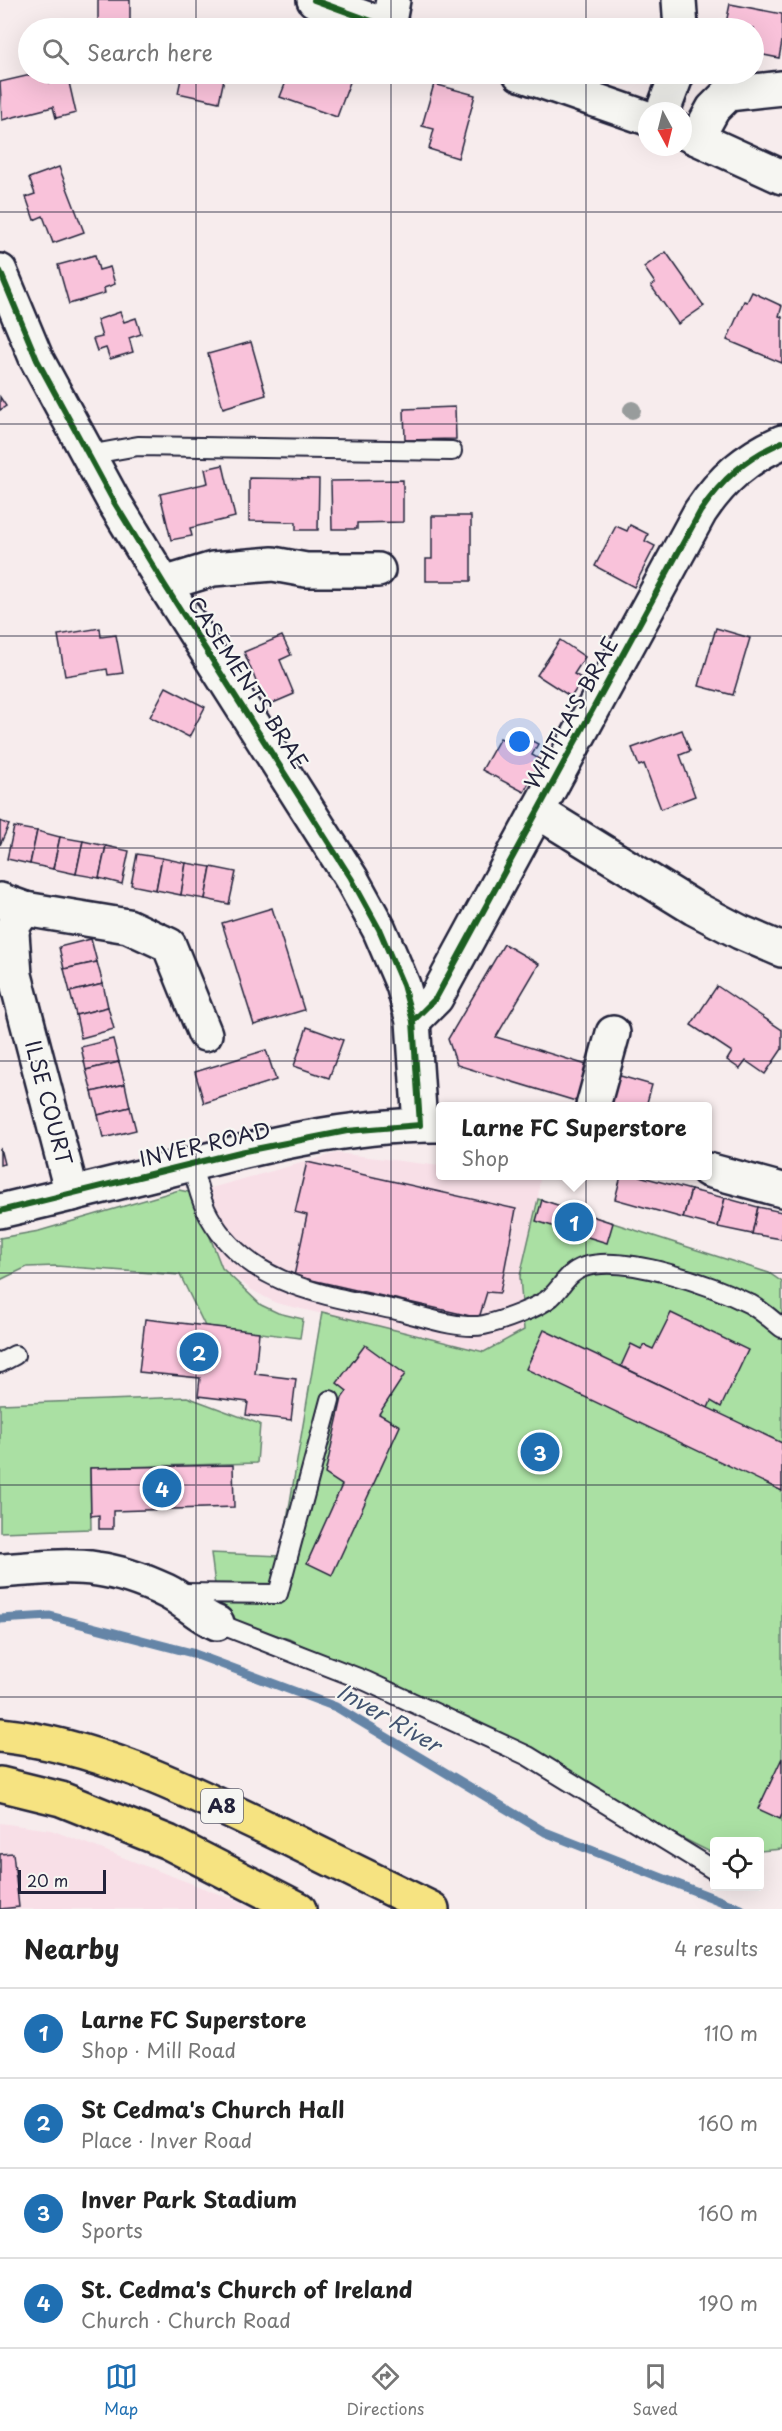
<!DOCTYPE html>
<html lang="en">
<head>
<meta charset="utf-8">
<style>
  :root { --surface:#fff; --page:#f2f2f2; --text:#222; --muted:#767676; --line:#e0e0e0; --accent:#1f6fb2 }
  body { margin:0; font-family:"Playpen Sans",sans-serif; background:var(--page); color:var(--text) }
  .controls { position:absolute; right:18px; bottom:18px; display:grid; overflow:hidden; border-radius:6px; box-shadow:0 6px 24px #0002 }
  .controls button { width:54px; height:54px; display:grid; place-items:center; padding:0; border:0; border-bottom:2px solid var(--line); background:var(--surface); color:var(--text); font:30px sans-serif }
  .compass { position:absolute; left:638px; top:102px; width:54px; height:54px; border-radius:50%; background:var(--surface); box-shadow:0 6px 24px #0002; rotate:173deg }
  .scale { position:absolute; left:18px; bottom:15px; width:88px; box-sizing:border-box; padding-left:6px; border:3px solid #22223b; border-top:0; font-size:16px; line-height:21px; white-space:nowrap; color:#22223b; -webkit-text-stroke:4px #f6f6f2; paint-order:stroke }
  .you { position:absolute; left:520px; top:742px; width:21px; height:21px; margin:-15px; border:4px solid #fff; border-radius:50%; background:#1a73e8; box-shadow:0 0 0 9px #1a73e833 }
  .badge { display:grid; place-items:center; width:39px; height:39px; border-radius:50%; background:var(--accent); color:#fff; font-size:20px; font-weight:700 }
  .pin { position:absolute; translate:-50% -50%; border:3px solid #fff; box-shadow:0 2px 6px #0006 }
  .popup { position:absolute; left:436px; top:1102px; width:276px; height:78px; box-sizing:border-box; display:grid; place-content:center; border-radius:6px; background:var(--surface); filter:drop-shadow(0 2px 4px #0005); font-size:20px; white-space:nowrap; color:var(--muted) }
  .popup b { font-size:22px; color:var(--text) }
  .popup::after { content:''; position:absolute; left:50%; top:100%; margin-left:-12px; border:12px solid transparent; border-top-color:var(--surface) }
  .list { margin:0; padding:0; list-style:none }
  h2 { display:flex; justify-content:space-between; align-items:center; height:78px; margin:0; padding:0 24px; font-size:26px }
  h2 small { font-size:20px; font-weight:400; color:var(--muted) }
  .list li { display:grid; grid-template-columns:39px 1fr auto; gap:18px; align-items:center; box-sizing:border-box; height:90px; padding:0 24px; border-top:2px solid var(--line) }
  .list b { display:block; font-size:22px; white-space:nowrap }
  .list p { margin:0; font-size:20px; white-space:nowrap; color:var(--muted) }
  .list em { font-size:20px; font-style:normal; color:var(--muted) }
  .icon { flex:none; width:33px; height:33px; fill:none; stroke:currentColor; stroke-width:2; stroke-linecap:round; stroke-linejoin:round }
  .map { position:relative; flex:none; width:782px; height:1909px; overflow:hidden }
  .search { position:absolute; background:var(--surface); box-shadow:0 6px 24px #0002; left:18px; right:18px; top:18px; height:66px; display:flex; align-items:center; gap:15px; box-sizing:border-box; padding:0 21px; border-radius:33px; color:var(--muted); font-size:22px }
  .sheet { height:438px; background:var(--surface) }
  nav { display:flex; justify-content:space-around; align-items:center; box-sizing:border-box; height:84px; border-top:2px solid var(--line); background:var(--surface); font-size:16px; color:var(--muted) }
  nav a { display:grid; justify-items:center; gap:3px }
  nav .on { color:var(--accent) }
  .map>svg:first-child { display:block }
  .built { fill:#f8dfe7 }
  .green { fill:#aae0a3; stroke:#66816f; stroke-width:1.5 }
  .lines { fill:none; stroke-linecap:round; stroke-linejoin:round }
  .stream { stroke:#6585a7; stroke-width:9 }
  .building { fill:#f9c2da; stroke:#22223b; stroke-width:1.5 }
  .lane-casing { stroke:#22223b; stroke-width:22 }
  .street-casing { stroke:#22223b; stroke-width:38 }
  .secondary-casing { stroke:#22223b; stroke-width:38 }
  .highway-casing { stroke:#22223b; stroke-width:38 }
  .lane { stroke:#f6f6f2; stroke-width:18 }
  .street { stroke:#f6f6f2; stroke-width:33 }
  .secondary { stroke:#f6f6f2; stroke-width:33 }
  .highway { stroke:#f6e381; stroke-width:33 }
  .cycleway-casing { stroke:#f6f6f2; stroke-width:10 }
  .cycleway { stroke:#1b5e20; stroke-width:6 }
  .tree { fill:#989c9c }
  .grid { fill:none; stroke:#22223b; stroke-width:1.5; stroke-opacity:0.55 }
  .labels { text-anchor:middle; stroke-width:4.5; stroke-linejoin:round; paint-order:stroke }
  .shield { fill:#f6f6f2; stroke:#626272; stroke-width:1.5 }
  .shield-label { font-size:20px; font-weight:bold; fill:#22223b }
  .street-label { font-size:21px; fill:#22223b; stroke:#f6f6f2 }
  .water-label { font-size:22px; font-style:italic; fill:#435471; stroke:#f6f6f2 }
</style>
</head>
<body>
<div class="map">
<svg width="782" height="1909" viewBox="0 0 782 1909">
  <rect width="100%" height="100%" fill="#f7eced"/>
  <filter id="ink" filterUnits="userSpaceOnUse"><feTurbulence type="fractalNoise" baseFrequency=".0167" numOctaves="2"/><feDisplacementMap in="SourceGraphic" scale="12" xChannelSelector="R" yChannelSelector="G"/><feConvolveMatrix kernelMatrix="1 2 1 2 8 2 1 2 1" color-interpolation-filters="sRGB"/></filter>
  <g filter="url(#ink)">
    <g class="built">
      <polygon points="337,1153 440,1166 440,1176 540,1176 538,1199 520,1276 524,1330 484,1352 276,1303 252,1290 222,1268 193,1193"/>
      <polygon points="0,1823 51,1830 258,1909 0,1909"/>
    </g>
    <g class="green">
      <polygon points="179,1190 193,1193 222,1268 261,1305 278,1313 303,1319 300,1338 205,1326 180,1275 56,1266 27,1267 0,1280 0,1238 39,1231"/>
      <polygon points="538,1199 769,1273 782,1282 782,1849 760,1851 760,1842 714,1842 714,1854 289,1639 219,1617 211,1553 281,1556 322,1312 484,1352 524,1330 520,1276"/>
      <polygon points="187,1397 260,1424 257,1463 90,1468 91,1529 0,1532 0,1404"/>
    </g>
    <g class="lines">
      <polyline class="stream" points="0,1619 50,1616 192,1653 336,1707 545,1832 741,1909"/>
    </g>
    <g class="building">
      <polygon points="98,0 130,0 130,28 88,28 88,24 98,23"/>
      <polygon points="730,4 782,14 782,42 779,58 754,53 754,28 725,28"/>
      <polygon points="35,74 48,74 50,83 68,78 76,113 56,118 53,107 2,120 0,82"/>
      <polygon points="182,74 225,74 219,102 178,93"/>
      <polygon points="289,74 353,74 337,117 280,97"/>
      <polygon points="434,84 475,95 458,158 429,149 434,129 422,126"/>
      <polygon points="59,167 84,232 53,243 43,216 34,220 26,197 35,194 29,178"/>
      <polygon points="666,252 704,306 678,324 651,286 655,283 644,267"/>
      <polygon points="95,255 99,270 110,267 115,284 104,288 105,293 69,304 58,265"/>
      <polygon points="752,292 782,306 779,316 782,317 782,363 727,340 744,301 747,302"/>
      <polygon points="120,312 124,322 136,318 141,334 129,338 133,352 110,359 106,348 97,351 93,339 102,337 97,320"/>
      <polygon points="251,342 266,395 223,408 208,354"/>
      <polygon points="0,397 6,406 0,410"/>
      <polygon points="455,407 456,439 405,440 404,409"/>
      <polygon points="223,465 235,517 190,528 192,536 171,540 160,494 208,483 205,469"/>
      <polygon points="249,478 319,479 318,530 296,530 296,522 249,521"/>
      <polygon points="403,480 403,522 357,523 357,529 332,529 331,481"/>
      <polygon points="432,516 471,516 471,581 426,581 426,559 432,559"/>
      <polygon points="630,525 648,534 645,541 655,546 634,587 595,566 616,526 627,531"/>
      <polygon points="100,628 101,637 116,635 123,673 108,675 107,669 65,676 58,635"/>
      <polygon points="716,628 750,638 733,695 699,686"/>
      <polygon points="282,636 291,655 280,660 294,694 266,706 244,652"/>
      <polygon points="560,640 585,657 574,674 583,679 571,697 537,675"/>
      <polygon points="166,687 205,707 189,737 150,717"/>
      <polygon points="682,730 690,751 680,755 695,796 661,809 644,764 639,766 632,748"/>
      <polygon points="519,734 538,744 532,755 541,760 524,792 482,770 500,738 513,744"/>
      <polygon points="0,821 9,825 0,845"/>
      <polygon points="14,827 37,831 30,864 7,859"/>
      <polygon points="37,831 60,837 53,869 30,864"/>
      <polygon points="60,837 83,841 76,874 53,869"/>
      <polygon points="83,841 106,846 99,878 76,874"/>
      <polygon points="106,846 129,851 122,884 99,878"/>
      <polygon points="137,854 162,858 156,890 131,885"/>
      <polygon points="162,858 186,863 181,895 156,890"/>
      <polygon points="186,863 211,867 205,899 181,895"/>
      <polygon points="211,867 236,872 229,904 205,899"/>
      <polygon points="272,908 304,1010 254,1025 222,923"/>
      <polygon points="91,939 97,962 64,969 59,947"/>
      <polygon points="504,944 539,964 496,1037 590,1066 579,1102 457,1065 448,1039"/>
      <polygon points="97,962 103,984 70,992 64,969"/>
      <polygon points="103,984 108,1007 76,1015 70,992"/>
      <polygon points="717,986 782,1030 782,1049 765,1074 746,1061 740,1069 727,1060 732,1052 691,1025"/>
      <polygon points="108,1007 114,1029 81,1038 76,1015"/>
      <polygon points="307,1027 343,1040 329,1078 294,1066"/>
      <polygon points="113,1039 119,1062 86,1070 81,1047"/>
      <polygon points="266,1050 276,1080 204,1103 195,1072"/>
      <polygon points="119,1062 125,1084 92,1092 86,1070"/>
      <polygon points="617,1075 652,1085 646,1106 608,1106"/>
      <polygon points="125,1084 130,1107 98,1115 92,1092"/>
      <polygon points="130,1107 136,1130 103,1138 98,1115"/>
      <polygon points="0,1148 4,1164 0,1165"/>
      <polygon points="307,1162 516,1209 500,1293 487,1292 479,1318 294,1276 307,1215 295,1212"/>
      <polygon points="621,1176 639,1176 691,1190 683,1218 615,1199"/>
      <polygon points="691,1190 725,1198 718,1227 683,1218"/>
      <polygon points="725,1198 758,1207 752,1234 718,1227"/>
      <polygon points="542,1200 613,1223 607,1243 536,1221"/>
      <polygon points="758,1207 782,1212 782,1239 752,1234"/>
      <polygon points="671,1313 748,1350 721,1407 711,1401 708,1408 621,1366 631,1344 641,1349 644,1345 653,1349"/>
      <polygon points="145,1319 259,1332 255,1374 296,1379 291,1420 246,1415 248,1402 198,1396 200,1378 139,1372"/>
      <polygon points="544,1330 782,1443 782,1491 526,1369"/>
      <polygon points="365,1345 405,1374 379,1414 400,1426 332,1575 307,1563 342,1485 325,1474 342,1398 347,1391 337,1383"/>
      <polygon points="233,1465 234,1507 113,1511 113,1529 99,1529 99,1515 91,1516 90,1468"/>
      <polygon points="782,1758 782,1814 780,1819 758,1809"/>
      <polygon points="13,1853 19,1907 0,1909 0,1854"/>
    </g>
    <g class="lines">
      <g class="lane-casing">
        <g id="lane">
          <polyline points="88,455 138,446 452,451"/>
          <path d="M191 1164C197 1181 200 1201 209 1216 248 1286 325 1295 396 1310 421 1316 459 1330 484 1325 502 1321 538 1308 551 1297 563 1286 567 1273 584 1267 625 1254 712 1285 750 1304 761 1310 772 1320 782 1328"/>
          <polyline points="0,1363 15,1355"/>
          <polyline points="177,1593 278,1594 330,1400"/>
          <polyline points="217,1623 366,1681 528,1756 714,1870"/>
        </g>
      </g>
      <g class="street-casing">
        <g id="street">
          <polyline points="679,0 681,28"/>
          <polyline points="388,27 393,0"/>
          <polyline points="663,111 677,74"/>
          <polyline points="697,138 713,109 728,94 782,88"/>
          <polyline points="0,271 37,360 114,502 164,584 351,878 379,929 403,985 413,1021 420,1125"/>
          <polyline points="164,584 213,569 273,564 306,570 378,570"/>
          <polyline points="537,811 694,908 740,932 782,950"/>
          <polyline points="0,900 25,909 128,926 169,945 205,1034"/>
          <polyline points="25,909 14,924 12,933 15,975 72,1194"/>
          <path d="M413 1021 436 998 700 512C722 479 746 458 782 442"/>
          <polyline points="593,1106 613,1033"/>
          <path d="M0 1571C32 1569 65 1564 97 1569 120 1572 145 1581 166 1591 185 1600 197 1615 217 1623"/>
        </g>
      </g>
      <g class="secondary-casing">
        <g id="secondary">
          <polyline points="314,0 393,28"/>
          <polyline points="520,74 647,118"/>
          <polyline points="683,132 782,177"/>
          <polyline points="708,1170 782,1190"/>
          <path d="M0 1211C56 1198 112 1184 168 1170 257 1147 348 1124 440 1125"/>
        </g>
      </g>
      <g class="highway-casing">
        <g id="highway">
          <path d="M0 1735C95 1745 184 1788 269 1829 323 1856 378 1882 432 1909"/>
          <polyline points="0,1784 61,1799 168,1842 299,1909"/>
        </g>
      </g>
      <use href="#lane" class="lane"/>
      <use href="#street" class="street"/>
      <use href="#secondary" class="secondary"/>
      <use href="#highway" class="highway"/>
      <g class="cycleway-casing">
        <g id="cycleway">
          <polyline points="314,0 388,27"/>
          <polyline points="0,271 37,360 114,502 164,584 351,878 379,929 403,985 413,1021 420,1125 347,1131 240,1152 0,1211"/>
          <path d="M413 1021 436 998 700 512C722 479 746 458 782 442"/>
        </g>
      </g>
      <use href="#cycleway" class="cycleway"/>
    </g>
    <circle class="tree" cx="632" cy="410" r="9"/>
  </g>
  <path class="grid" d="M196 0V28M391 0V28M586 0V28M196 74V1909M391 74V1909M586 74V1909M0 212H782M0 424H782M0 636H782M0 848H782M0 1061H782M0 1273H782M0 1485H782M0 1697H782"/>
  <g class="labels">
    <rect class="shield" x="201" y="1789" width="42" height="34" rx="4.5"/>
    <g class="shield-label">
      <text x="222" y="1813">A8</text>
    </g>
    <g class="street-label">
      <text transform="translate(247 683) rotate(57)" y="7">CASEMENTS BRAE</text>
      <text transform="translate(572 713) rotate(-61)" y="7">WHITLA'S BRAE</text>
      <text transform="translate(48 1103) rotate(75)" y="7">ILSE COURT</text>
      <text transform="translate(205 1145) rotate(-13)" y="7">INVER ROAD</text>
    </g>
    <g class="water-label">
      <text transform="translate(389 1718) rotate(30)" y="8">Inver River</text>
    </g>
  </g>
</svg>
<div class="controls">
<button><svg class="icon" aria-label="locate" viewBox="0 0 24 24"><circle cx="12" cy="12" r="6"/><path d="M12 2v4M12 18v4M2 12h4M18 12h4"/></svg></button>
</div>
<svg class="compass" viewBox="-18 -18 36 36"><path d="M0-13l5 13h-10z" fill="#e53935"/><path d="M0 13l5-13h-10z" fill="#767676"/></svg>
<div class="scale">20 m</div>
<div class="you"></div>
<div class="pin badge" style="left:574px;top:1222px">1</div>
<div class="popup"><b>Larne FC Superstore</b>Shop</div>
<div class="pin badge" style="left:199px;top:1352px">2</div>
<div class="pin badge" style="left:540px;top:1452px">3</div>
<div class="pin badge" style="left:162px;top:1488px">4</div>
<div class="search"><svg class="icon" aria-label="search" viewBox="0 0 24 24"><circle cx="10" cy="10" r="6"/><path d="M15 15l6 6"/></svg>Search here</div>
</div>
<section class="sheet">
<h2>Nearby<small>4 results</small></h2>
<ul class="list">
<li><span class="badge">1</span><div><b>Larne FC Superstore</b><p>Shop · Mill Road</p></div><em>110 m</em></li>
<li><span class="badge">2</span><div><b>St Cedma's Church Hall</b><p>Place · Inver Road</p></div><em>160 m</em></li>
<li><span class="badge">3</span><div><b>Inver Park Stadium</b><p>Sports</p></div><em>160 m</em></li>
<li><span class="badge">4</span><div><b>St. Cedma's Church of Ireland</b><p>Church · Church Road</p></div><em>190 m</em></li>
</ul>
</section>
<nav>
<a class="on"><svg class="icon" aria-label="map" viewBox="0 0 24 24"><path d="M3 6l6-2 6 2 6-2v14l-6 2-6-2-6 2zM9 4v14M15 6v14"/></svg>Map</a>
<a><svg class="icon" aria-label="directions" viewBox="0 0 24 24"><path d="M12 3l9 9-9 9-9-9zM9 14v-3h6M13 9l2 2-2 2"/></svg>Directions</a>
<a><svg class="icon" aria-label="saved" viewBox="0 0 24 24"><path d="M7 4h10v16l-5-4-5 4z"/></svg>Saved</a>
</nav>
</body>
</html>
